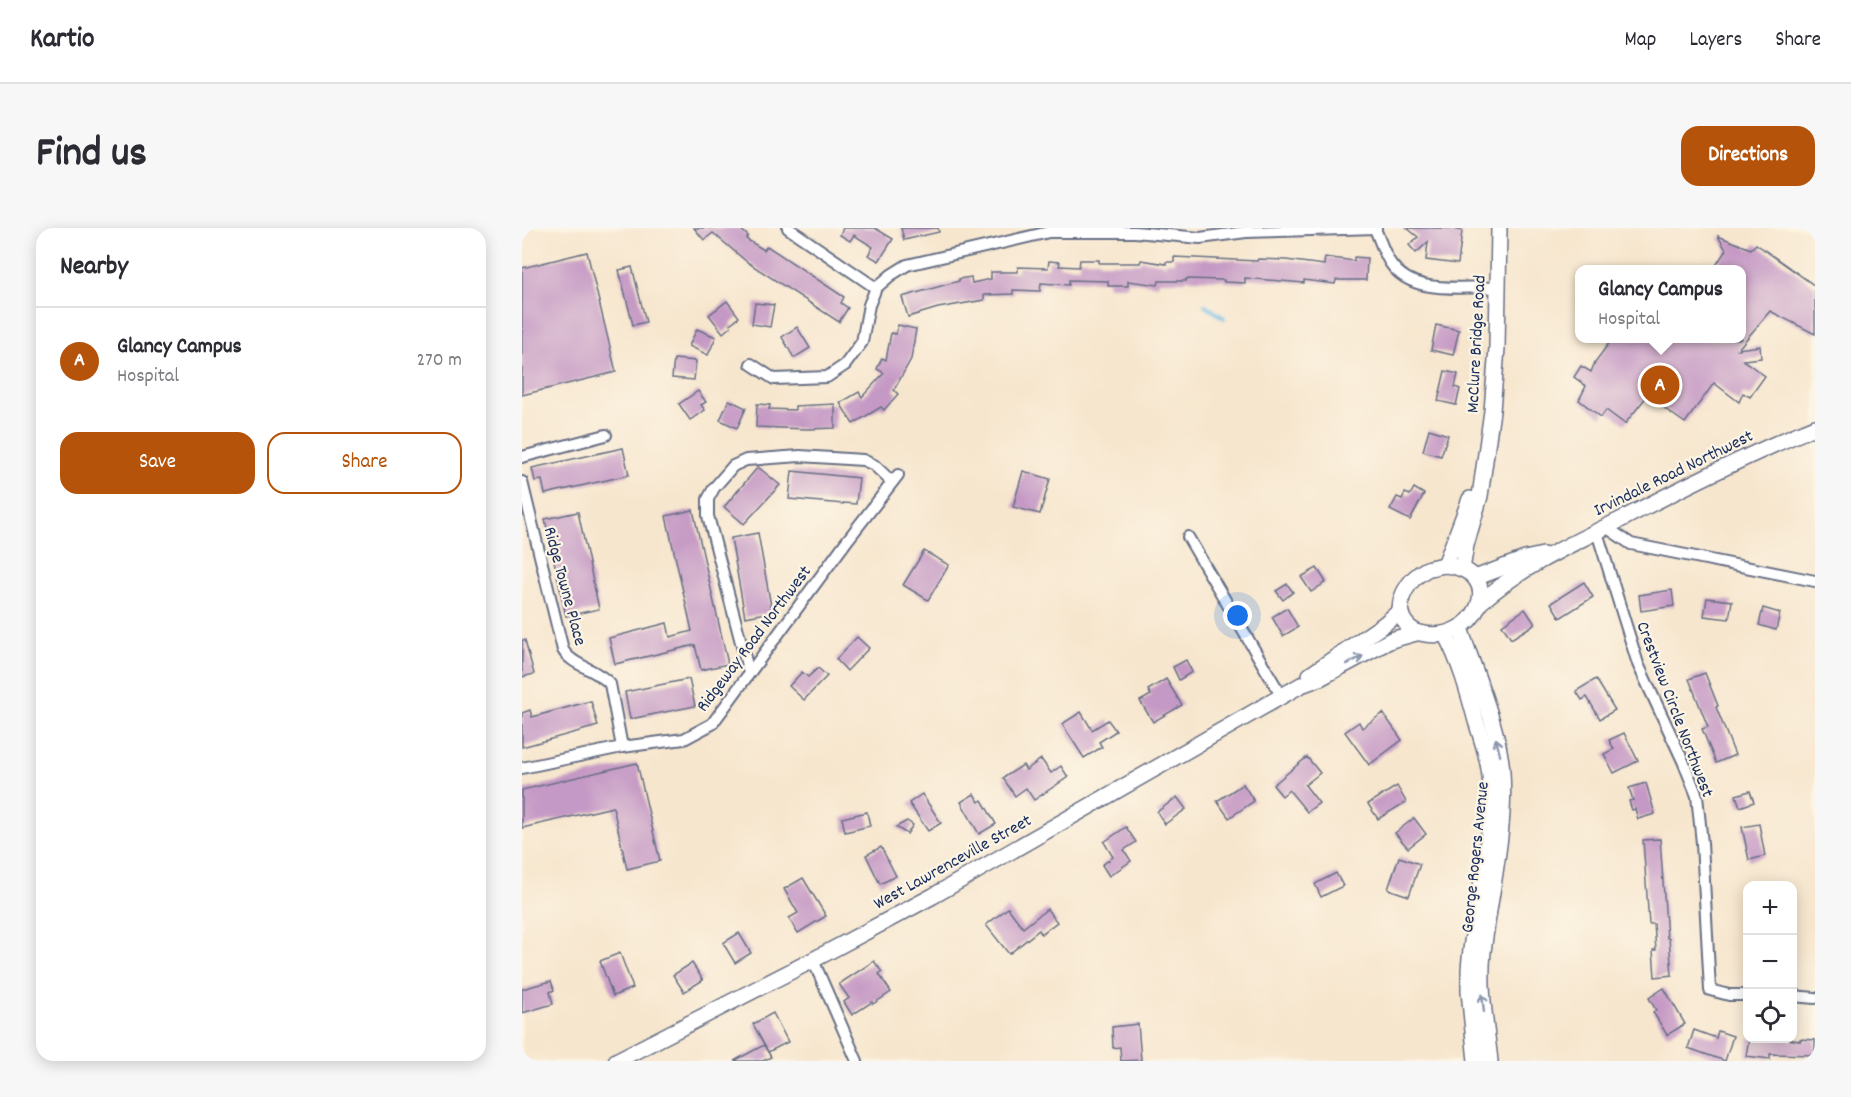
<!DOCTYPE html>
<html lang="en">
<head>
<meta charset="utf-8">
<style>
  :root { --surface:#fff; --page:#f7f7f7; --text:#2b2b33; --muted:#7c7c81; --line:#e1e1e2; --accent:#b45309 }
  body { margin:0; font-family:Dekko,sans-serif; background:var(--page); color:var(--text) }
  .controls { position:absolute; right:18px; bottom:18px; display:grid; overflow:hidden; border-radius:12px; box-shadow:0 3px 15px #0003 }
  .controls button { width:54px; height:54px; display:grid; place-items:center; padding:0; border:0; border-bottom:2px solid var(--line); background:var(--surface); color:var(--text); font:30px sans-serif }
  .you { position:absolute; left:716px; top:388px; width:21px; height:21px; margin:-15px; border:4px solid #fff; border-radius:50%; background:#1a73e8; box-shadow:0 0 0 9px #1a73e833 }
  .badge { display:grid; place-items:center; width:39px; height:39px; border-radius:50%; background:var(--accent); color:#fff; font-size:20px; font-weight:700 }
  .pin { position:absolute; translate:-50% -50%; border:3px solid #fff; box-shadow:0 2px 6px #0006 }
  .popup { position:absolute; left:1053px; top:37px; width:171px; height:78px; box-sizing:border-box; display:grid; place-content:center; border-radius:12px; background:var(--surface); filter:drop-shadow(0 2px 4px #0005); font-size:20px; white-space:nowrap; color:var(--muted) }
  .popup b { font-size:22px; color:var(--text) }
  .popup::after { content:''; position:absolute; left:50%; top:100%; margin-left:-12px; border:12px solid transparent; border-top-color:var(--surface) }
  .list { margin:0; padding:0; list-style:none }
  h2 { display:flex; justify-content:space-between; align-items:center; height:78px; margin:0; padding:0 24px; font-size:26px }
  h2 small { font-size:20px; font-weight:400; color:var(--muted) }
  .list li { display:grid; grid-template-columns:39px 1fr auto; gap:18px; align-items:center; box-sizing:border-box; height:108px; padding:0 24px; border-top:2px solid var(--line) }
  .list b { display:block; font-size:22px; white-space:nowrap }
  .list p { margin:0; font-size:20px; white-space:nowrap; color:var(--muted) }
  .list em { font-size:20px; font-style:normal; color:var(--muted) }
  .actions { display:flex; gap:12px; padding:18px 24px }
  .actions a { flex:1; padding:14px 0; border:2px solid var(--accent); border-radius:18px; text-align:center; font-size:21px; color:var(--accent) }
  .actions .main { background:var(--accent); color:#fff }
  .icon { flex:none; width:33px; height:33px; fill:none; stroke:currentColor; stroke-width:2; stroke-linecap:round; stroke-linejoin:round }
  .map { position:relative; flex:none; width:1293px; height:833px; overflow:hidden; border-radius:18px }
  header { display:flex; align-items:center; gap:36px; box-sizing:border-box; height:84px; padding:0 30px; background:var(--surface); border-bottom:2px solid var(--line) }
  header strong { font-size:28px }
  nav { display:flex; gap:33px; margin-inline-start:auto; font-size:21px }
  .intro { display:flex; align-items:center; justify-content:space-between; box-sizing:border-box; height:144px; padding:0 36px }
  h1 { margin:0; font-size:42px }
  .button { padding:15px 27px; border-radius:18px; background:var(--accent); color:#fff; font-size:21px; font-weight:700 }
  main { display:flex; gap:36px; padding:0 36px }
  aside { flex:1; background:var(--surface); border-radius:18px; box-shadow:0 3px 15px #0003 }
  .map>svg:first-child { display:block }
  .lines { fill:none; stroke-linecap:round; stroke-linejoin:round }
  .stream { stroke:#6cbae6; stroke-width:4 }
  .building { fill:#c599c5 }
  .street-casing { stroke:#686f85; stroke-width:14 }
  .secondary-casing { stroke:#686f85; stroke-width:18 }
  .street { stroke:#fff; stroke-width:10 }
  .secondary { stroke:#fff; stroke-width:15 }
  .oneway { stroke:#8d97ae }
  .labels { text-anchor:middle; stroke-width:4.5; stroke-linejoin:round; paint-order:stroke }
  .street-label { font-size:18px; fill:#1b2f5e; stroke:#fcf5e5 }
</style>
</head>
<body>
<header>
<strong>Kartio</strong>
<nav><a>Map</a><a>Layers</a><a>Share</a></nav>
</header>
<div class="intro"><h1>Find us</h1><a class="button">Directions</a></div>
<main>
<aside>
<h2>Nearby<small></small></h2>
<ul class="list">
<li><span class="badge">A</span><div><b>Glancy Campus</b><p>Hospital</p></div><em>270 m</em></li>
</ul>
<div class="actions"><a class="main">Save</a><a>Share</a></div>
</aside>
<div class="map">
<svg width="1293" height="833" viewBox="0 0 1293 833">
  <rect width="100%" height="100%" fill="#fcf5e5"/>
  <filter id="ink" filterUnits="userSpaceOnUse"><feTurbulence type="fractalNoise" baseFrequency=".0167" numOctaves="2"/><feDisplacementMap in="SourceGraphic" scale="12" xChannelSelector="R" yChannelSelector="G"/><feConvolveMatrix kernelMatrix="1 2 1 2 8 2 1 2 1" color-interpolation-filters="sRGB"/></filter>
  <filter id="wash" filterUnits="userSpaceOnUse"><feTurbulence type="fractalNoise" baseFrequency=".008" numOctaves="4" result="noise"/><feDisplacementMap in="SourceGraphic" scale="24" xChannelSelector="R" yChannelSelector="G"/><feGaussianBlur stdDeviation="1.35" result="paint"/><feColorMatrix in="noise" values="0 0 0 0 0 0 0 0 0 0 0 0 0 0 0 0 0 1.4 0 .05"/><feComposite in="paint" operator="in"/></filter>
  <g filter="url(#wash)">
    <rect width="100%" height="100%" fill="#f7e6ce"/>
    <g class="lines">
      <polyline class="stream" points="683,77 702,90"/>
    </g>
    <g id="blocks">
      <g class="building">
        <polygon points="172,0 217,0 226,8 224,11 242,22 245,18 322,69 319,75 326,80 317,94 225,34 191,5 182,12"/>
        <polygon points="321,0 353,0 371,11 357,33 346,27 351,19 332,7 328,13 318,7"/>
        <polygon points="379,0 416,0 417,4 382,12"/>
        <polygon points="885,0 935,0 935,2 940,3 936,36 904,32 906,14 894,25 887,17 896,9"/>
        <polygon points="1196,8 1229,21 1234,16 1293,58 1293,106 1248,83 1216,121 1238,118 1239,130 1221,132 1243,148 1228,169 1221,165 1217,174 1192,155 1163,195 1125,168 1103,196 1084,182 1079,189 1057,172 1064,158 1052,149 1059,138 1069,144 1073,134 1090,111 1219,111 1219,42 1191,42 1204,22"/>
        <polygon points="65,24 94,144 0,167 0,40"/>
        <polygon points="652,29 735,33 736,31 764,32 802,37 803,29 832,33 832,29 845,30 844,52 814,52 813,56 782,52 782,55 723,50 723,55 702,54 702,52 664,51 664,53 637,53 636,57 606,53 606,58 586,58 586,53 547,52 547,57 519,55 518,63 491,62 491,66 462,67 462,72 416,80 386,89 380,69 437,53 437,51 449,49 450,55 469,51 469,44 496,44 496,39 526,40 527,33 538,34 537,38 557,39 558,32 577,32 577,35 618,35 619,32 644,36 644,34 652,34"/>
        <polygon points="110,39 124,94 111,97 97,42"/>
        <polygon points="205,73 217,89 208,96 209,98 201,105 187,87"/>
        <polygon points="233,75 252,77 248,99 230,96"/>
        <polygon points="376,97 394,101 389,131 372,162 376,166 362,182 359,179 331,196 318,175 337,164 340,169 362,145 355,141 360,130 364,132 369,105 374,106"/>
        <polygon points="914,97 937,102 931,127 909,122"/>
        <polygon points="275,99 288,120 272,130 260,109"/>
        <polygon points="175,101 194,109 186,127 167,118"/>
        <polygon points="152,131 174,133 172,152 150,150"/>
        <polygon points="923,143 936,146 933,159 938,161 934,177 916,173"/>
        <polygon points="176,163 184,174 179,177 183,182 168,192 157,176"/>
        <polygon points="207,172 224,180 215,200 198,192"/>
        <polygon points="235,176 248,177 247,181 273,182 273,178 313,176 313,200 285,201 234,199"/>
        <polygon points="907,201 926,207 919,228 901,223"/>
        <polygon points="101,220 107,247 23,266 20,252 13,253 10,240"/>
        <polygon points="236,239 258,257 222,296 202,279"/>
        <polygon points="270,243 337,250 334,276 321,275 321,276 267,271"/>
        <polygon points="501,243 528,251 518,286 491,279"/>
        <polygon points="892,260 902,266 888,292 868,282 875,269 880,271 883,265 888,267"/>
        <polygon points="171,282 206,436 179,442 173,417 93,436 87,410 145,395 148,409 170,403 144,288"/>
        <polygon points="56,284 77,381 44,388 23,291"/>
        <polygon points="236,305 250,384 223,389 209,310"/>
        <polygon points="402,323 427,337 406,372 381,357"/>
        <polygon points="795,340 804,354 789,364 779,349"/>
        <polygon points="1062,354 1071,369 1038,390 1029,375"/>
        <polygon points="765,356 771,364 761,372 754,363"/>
        <polygon points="1150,362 1152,378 1119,383 1117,367"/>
        <polygon points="1185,370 1210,373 1207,391 1182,388"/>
        <polygon points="765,380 776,399 761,408 750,389"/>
        <polygon points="1241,380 1258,385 1254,402 1237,397"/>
        <polygon points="1003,381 1013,396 989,411 980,397"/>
        <polygon points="335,409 347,420 325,443 314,431"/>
        <polygon points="0,412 3,412 12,446 0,449"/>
        <polygon points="664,432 670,444 657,452 651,439"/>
        <polygon points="296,440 305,448 282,472 267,458 280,444 286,449"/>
        <polygon points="1183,445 1196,478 1194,479 1213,527 1194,535 1180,501 1186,499 1167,451"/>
        <polygon points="167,451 173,478 108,491 103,464"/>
        <polygon points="644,451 660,477 631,494 618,473 629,467 626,462"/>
        <polygon points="1074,451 1093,482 1078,491 1065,469 1060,472 1054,463"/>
        <polygon points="69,473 76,498 0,519 0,485 8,482 10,489"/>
        <polygon points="559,484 570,502 586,492 594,503 577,514 580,519 562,530 540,496"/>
        <polygon points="861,485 880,512 847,537 823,504 837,494 840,500"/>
        <polygon points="1102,505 1116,533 1092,545 1082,526 1092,521 1087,512"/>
        <polygon points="785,529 798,545 783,557 797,575 785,584 767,562 760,568 751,557"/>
        <polygon points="519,531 529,545 539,538 546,549 512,572 504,560 493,568 481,550 501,537 504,542"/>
        <polygon points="115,535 138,633 105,641 91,579 0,600 0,562"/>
        <polygon points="1124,555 1133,586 1116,591 1113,581 1110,582 1107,573 1111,572 1107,560"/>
        <polygon points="721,556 732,573 707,590 695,573"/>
        <polygon points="875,558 884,574 856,591 846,576"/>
        <polygon points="1228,563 1232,574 1218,579 1214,567"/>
        <polygon points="400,566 419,595 406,603 387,575"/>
        <polygon points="452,566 457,574 460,572 474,596 457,606 439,574"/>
        <polygon points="655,569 664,581 643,596 635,584"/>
        <polygon points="345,584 348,598 323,604 320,590"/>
        <polygon points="892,590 904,606 886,620 873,605"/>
        <polygon points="385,593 391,597 385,606 374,599"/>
        <polygon points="1237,596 1243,628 1227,632 1220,599"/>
        <polygon points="604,599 614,614 602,622 609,633 587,648 580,637 591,629 582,614"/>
        <polygon points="1138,611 1145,710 1147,710 1150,747 1133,749 1131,722 1134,722 1132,696 1127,696 1121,612"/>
        <polygon points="359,619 374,648 358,656 344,627"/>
        <polygon points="877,629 898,636 887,668 866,661"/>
        <polygon points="814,645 821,658 799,669 793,656"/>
        <polygon points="281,650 304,688 276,705 267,690 276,685 262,661"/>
        <polygon points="486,680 501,700 525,681 535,694 519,706 517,702 487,726 464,697"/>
        <polygon points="217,705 229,725 213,735 201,715"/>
        <polygon points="98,725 111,760 91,768 78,733"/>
        <polygon points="352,733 360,744 357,746 369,764 351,776 350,774 330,787 322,774 327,770 317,756"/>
        <polygon points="170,735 181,752 162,764 151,747"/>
        <polygon points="29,753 32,762 28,764 31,776 0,785 0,761"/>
        <polygon points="1142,760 1163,796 1145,807 1131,784 1134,782 1127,770"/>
        <polygon points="251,785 266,814 246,824 231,796"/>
        <polygon points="616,796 619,832 599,833 598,819 591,820 590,799"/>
        <polygon points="1172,802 1194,810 1196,803 1211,808 1203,833 1166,820"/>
        <polygon points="1227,810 1259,810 1278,813 1278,811 1293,812 1293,827 1248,826 1248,831 1224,828"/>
        <polygon points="242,817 249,829 241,833 212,833"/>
      </g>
    </g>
  </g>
  <g filter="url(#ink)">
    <use href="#blocks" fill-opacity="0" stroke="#686f85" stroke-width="1.5"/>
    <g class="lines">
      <g class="street-casing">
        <g id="street">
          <polyline points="266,0 354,60"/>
          <path d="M853 1C858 12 862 26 869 36 892 69 941 57 976 60"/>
          <polyline points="229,136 252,151 305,149 323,137 340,114 347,77 354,60 369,47 385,37 527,4 613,4 678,10 724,4 854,0"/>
          <polyline points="0,229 84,207"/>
          <path d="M0 254 41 422C49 437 75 441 88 456L100 519"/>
          <polyline points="1084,299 1109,316 1293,353"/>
          <polyline points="1075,304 1116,436 1161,533 1175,568 1180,615 1188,762 1207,767 1226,767"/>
          <polyline points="666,309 760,469"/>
          <polyline points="227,445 186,288 186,271 192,260 211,238 224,232 278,228 341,232 352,237 370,254"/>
          <polyline points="0,540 100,519 162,511 190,496 324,314 376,247"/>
          <polyline points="291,732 335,833"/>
          <polyline points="1270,768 1293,770"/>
        </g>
      </g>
      <g class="secondary-casing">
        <g id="secondary">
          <path d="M923 337C989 344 953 419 898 405 891 404 884 397 881 391 872 372 888 350 905 341 910 339 917 338 923 337Z"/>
          <polyline points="923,337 948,271"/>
          <polyline points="940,341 944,317 958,268 970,183 975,120 977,0"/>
          <polyline points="953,350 1003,331 1021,327"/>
          <path d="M959 374C1002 337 1050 316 1100 291 1163 258 1227 226 1293 199"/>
          <path d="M938 400C952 442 977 501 980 544 984 604 968 665 961 724 957 761 964 797 968 833"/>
          <path d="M923 406C938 434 946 463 954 493 962 518 970 542 969 569 969 627 951 684 947 742V763L954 833"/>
          <polyline points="788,447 861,397 878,383"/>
          <polyline points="94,833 291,732 411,668 779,457 798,450 869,412 894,405"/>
        </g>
      </g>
      <use href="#street" class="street"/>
      <use href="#secondary" class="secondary"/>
    </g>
    <defs><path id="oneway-shaft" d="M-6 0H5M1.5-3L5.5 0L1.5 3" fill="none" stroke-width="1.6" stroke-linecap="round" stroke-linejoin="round" transform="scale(1.5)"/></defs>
    <g class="oneway">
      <use href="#oneway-shaft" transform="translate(833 432) rotate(-27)"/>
      <use href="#oneway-shaft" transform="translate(976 519) rotate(-104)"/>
      <use href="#oneway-shaft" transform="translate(961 775) rotate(-96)"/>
    </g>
  </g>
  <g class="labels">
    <g class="street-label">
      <text transform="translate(953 116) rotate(-87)" y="6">McClure Bridge Road</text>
      <text transform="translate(1151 244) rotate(-26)" y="6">Irvindale Road Northwest</text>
      <text transform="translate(44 358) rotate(75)" y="6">Ridge Towne Place</text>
      <text transform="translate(231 410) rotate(-53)" y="6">Ridgeway Road Northwest</text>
      <text transform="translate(1154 481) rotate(69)" y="6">Crestview Circle Northwest</text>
      <text transform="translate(952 629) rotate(-84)" y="6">George Rogers Avenue</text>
      <text transform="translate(430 633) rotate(-29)" y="6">West Lawrenceville Street</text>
    </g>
  </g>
</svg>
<div class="controls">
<button>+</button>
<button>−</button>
<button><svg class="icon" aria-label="locate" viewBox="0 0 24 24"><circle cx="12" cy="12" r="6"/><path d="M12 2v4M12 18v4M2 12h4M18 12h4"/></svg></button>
</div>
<div class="you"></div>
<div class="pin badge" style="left:1138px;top:157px">A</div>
<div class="popup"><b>Glancy Campus</b>Hospital</div>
</div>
</main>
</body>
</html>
